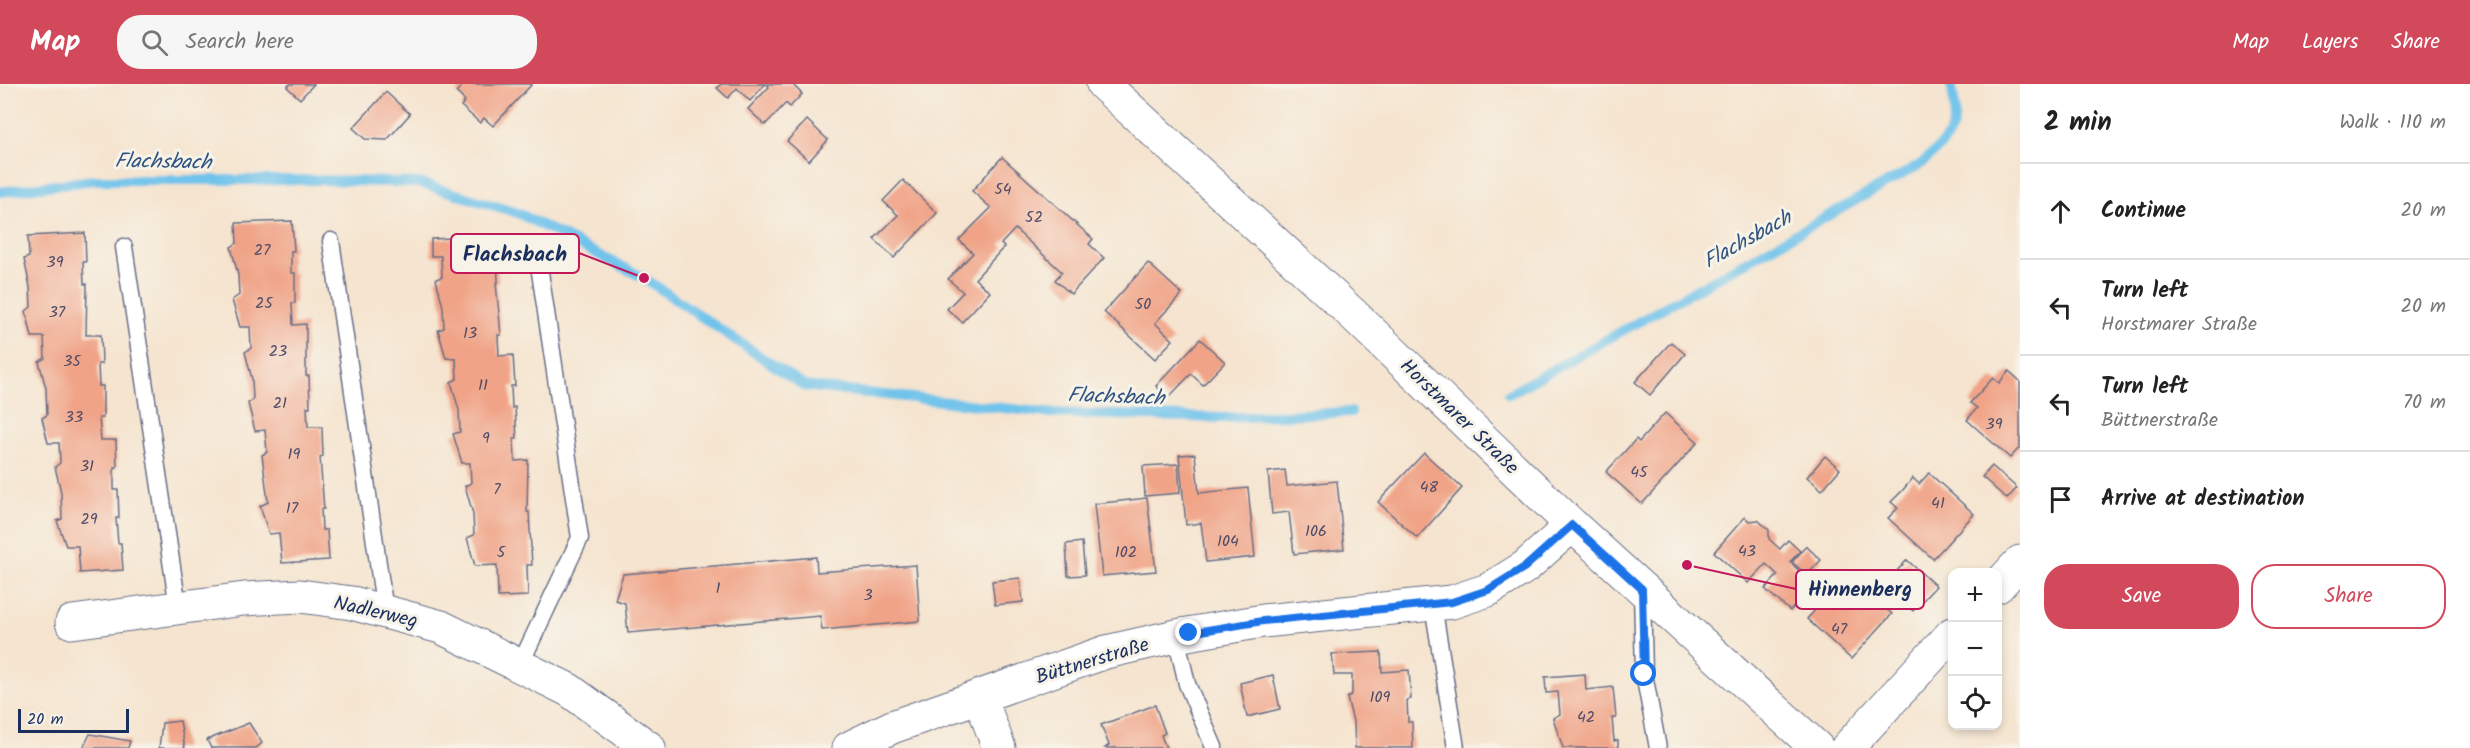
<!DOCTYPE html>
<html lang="en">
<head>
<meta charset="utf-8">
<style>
  :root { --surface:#fff; --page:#f6f6f6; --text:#222; --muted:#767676; --line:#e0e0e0; --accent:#d1495b }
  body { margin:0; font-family:Kalam,sans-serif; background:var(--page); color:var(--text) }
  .controls { position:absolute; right:18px; bottom:18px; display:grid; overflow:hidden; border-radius:12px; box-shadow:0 3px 9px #0003 }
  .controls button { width:54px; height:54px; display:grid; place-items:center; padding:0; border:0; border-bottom:2px solid var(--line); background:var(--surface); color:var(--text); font:30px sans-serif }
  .scale { position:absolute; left:18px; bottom:15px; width:111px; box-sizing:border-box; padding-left:6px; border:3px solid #1b2f5e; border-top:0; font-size:16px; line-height:21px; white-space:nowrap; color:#1b2f5e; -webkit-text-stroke:4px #f7f3e8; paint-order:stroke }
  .stop { position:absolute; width:18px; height:18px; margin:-14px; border:4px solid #1a73e8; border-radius:50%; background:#fff }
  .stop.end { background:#1a73e8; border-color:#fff; box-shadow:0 2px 6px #0008 }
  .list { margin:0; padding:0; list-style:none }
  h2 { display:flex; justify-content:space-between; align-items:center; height:78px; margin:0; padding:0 24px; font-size:26px }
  h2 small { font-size:20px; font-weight:400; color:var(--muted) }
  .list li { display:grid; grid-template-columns:39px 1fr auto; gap:18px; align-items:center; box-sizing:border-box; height:96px; padding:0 24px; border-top:2px solid var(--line) }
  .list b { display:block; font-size:22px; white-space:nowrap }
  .list p { margin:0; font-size:20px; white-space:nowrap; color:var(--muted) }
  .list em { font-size:20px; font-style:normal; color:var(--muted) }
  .actions { display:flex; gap:12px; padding:18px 24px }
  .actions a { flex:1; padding:14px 0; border:2px solid var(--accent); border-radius:24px; text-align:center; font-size:21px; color:var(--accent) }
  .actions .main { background:var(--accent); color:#fff }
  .icon { flex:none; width:33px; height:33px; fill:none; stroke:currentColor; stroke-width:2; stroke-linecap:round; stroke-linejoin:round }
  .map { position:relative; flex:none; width:2020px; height:664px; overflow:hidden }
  header { display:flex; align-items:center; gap:36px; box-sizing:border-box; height:84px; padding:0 30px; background:var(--accent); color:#fff }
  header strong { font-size:28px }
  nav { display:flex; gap:33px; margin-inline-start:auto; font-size:21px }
  .search { width:420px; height:54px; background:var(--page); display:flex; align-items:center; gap:15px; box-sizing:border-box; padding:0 21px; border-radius:24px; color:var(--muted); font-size:22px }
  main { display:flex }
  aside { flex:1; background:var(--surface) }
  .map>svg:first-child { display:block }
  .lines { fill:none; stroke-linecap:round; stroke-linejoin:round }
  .stream { stroke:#6fc3eb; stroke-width:10 }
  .building { fill:#f0a386 }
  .lane-casing { stroke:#676e86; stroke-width:19 }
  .street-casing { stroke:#676e86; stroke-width:35 }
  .lane { stroke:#fff; stroke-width:16 }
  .street { stroke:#fff; stroke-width:33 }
  .route { stroke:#1a73e8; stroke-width:8 }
  .labels { text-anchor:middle; stroke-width:6; stroke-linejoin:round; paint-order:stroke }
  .number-label { font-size:16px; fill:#504c68 }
  .street-label { font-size:20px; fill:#1b2f5e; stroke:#f7f3e8 }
  .water-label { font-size:21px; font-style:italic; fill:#305481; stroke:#f7f3e8 }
  .leader { fill:none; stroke:#c2185b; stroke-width:2 }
  .callout-dot { fill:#c2185b; stroke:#f7f3e8; stroke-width:2 }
  .callout { fill:#f7f3e8; stroke:#c2185b; stroke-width:2 }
  .callout-label { font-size:21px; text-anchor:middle; font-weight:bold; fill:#1b2f5e }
</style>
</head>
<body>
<header>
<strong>Map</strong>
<div class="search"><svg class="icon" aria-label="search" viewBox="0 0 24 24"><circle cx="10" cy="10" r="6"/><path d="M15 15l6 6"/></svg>Search here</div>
<nav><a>Map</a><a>Layers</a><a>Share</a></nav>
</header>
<main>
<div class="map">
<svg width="2020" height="664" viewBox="0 0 2020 664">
  <rect width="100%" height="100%" fill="#f7f3e8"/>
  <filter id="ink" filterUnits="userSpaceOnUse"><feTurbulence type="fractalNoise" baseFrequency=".0167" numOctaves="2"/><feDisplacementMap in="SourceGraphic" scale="12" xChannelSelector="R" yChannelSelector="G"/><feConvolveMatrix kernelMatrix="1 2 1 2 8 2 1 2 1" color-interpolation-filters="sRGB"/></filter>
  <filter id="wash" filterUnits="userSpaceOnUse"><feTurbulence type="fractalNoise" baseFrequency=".008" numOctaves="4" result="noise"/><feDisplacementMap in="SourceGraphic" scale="24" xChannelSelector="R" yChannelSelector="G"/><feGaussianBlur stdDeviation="1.35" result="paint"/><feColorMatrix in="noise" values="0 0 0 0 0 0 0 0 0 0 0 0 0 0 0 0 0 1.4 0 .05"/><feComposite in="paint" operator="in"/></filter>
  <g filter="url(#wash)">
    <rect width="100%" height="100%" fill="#f5e4cf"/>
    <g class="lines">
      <g class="stream">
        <polyline points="0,108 94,96 324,96 420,99 518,129 644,194 804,302 1048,329 1222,334 1351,328"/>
        <path d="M1509 310 1921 80C1953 52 1960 43 1951 0"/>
      </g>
    </g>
    <g id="blocks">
      <g class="building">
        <polygon points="290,0 314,0 300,15 287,3"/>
        <polygon points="464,0 532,0 493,42 484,34 480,39 461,22 465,17 456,8"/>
        <polygon points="721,0 765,0 750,17 737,4 728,14 717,4"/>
        <polygon points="767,0 794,0 793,1 802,10 790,23 786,19 765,41 748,25 769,3"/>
        <polygon points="386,8 410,30 387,56 365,55 353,44"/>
        <polygon points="807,36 828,56 809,77 787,57"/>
        <polygon points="1002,73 1093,155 1089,160 1104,174 1071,210 1055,196 1062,188 1015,145 1001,160 1004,163 975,195 990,208 962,238 947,225 963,208 948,195 973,169 959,156 991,124 972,107"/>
        <polygon points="903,96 937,129 894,174 874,155 898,131 883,117"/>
        <polygon points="292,137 294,167 291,167 291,189 295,189 295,219 292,219 293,241 306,240 306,292 309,292 310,323 307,323 308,343 322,343 323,372 320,373 324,425 321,425 322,446 327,446 329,476 282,479 279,449 269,450 260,422 268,418 262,371 267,368 265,346 255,347 248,319 253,316 252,295 245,268 251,264 250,243 240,243 232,216 239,211 238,191 231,163 237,159 236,139"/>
        <polygon points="85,149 86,178 83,178 84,200 87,200 86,251 101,251 102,280 98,280 99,302 103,302 103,334 99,334 101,356 116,356 117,383 114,383 114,406 118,406 119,434 116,434 118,459 121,459 123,486 80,489 78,462 66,462 57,437 62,435 61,408 55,383 60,379 59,359 48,359 42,334 47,331 46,304 39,278 45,274 44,253 32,253 26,227 31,223 30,203 24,175 29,173 28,152"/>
        <polygon points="475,153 476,169 497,168 498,199 496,199 501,251 498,251 499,272 513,271 515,302 511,302 512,324 515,323 517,355 514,355 515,377 528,376 527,428 529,428 532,481 527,481 528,512 498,513 497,481 475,482 467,454 474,451 473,430 465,402 471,399 470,379 462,379 453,350 460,348 459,326 451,298 457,295 456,275 446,274 438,246 444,244 443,223 436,195 442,193 441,172 431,172 431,155"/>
        <polygon points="1148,179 1182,210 1155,239 1173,256 1155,275 1104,228"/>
        <polygon points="1200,255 1225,278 1203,301 1191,290 1168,314 1156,302"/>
        <polygon points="1671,258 1685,270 1650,311 1635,298"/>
        <polygon points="2009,287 2020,297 2020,363 2010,374 1967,336 1977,324 1970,319 1993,294 1999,299"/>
        <polygon points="1665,329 1698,358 1642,420 1606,388 1636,355 1639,358"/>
        <polygon points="1424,369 1462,404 1417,454 1378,418"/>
        <polygon points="1195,370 1199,409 1248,404 1255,473 1206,478 1201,439 1186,441 1183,410 1179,371"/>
        <polygon points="1825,372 1840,385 1822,406 1807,393"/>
        <polygon points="1178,380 1180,409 1145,412 1143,382"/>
        <polygon points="1992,382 2017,404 2007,415 1982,393"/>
        <polygon points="1285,386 1287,402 1337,397 1344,465 1294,470 1289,428 1272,430 1268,388"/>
        <polygon points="1929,389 1974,430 1933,475 1888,434 1898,424 1891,418 1902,407 1913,394 1919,400"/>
        <polygon points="1147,414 1156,487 1102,492 1094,420"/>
        <polygon points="1745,433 1749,437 1758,436 1769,446 1769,455 1780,465 1788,456 1800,467 1790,478 1814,501 1790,527 1765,505 1778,491 1766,480 1748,499 1714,468"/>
        <polygon points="1082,458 1085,491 1068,492 1066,460"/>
        <polygon points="1806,462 1821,476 1807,491 1792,478"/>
        <polygon points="816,473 817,488 916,481 920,537 822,546 820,532 628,549 625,519 615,516 623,490"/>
        <polygon points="1907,476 1936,502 1913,527 1889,505 1900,494 1895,489"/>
        <polygon points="1848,490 1892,530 1851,575 1807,535 1817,524 1810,518 1820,506 1831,495 1838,502"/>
        <polygon points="1020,494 1023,518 995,521 992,497"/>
        <polygon points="1381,568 1382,588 1409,586 1411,615 1407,616 1408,638 1412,638 1413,664 1355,664 1354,641 1347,614 1352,610 1352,591 1334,591 1332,570"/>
        <polygon points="1585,590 1586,606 1613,603 1616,634 1612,634 1614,657 1618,656 1618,664 1563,664 1553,634 1560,630 1558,608 1546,609 1545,593"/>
        <polygon points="1273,591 1280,625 1247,633 1240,599"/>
        <polygon points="1155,621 1165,649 1161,651 1166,664 1105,664 1109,661 1101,641"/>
        <polygon points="180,637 185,664 159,664 162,639"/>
        <polygon points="249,639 262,659 256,664 211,664 207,656"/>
        <polygon points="90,650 130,657 128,664 83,664"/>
      </g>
    </g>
  </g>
  <g filter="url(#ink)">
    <use href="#blocks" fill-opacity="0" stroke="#676e86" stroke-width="1.5"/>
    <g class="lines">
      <g class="lane-casing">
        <g id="lane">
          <polyline points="331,157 385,527"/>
          <polyline points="124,163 178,523"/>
          <polyline points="1642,507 1644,590 1658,664"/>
          <polyline points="1433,521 1456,664"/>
          <polyline points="1176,552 1187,600 1214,663"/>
          <polyline points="519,583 580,454 540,188"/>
        </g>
      </g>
      <g class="street-casing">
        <g id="street">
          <polyline points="1103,0 1358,235 1572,441 1817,664"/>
          <polyline points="1998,502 2020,478"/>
          <polyline points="72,538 244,515 300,512 352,519 441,543 569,606 649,664"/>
          <polyline points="980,613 999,664"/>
          <polyline points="849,664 892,643 1106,568 1176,552 1263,537 1452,518 1488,506 1525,483 1572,441"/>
          <polyline points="1847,664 1952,550"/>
        </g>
      </g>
      <use href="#lane" class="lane"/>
      <use href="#street" class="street"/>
    </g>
  </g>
  <g class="lines" filter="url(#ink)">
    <polyline class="route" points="1189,549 1263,537 1452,518 1488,506 1525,483 1572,441 1642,505 1644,590"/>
  </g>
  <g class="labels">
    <g class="number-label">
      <text x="1003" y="110">54</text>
      <text x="1034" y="138">52</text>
      <text x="262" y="171">27</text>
      <text x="55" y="183">39</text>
      <text x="264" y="224">25</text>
      <text x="1143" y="225">50</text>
      <text x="57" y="233">37</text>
      <text x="470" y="254">13</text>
      <text x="278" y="272">23</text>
      <text x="72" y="282">35</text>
      <text x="483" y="306">11</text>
      <text x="280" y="324">21</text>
      <text x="74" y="338">33</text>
      <text x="1994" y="345">39</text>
      <text x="486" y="359">9</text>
      <text x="294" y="375">19</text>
      <text x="87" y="387">31</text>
      <text x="1639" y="393">45</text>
      <text x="1429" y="408">48</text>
      <text x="497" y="410">7</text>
      <text x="1938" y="424">41</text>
      <text x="292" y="429">17</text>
      <text x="89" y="440">29</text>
      <text x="1316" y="452">106</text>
      <text x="1228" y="462">104</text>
      <text x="1747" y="472">43</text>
      <text x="501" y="473">5</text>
      <text x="1126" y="473">102</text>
      <text x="718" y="509">1</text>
      <text x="868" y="516">3</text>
      <text x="1839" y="550">47</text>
      <text x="1380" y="618">109</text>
      <text x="1586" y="638">42</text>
    </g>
    <g class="street-label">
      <text transform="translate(1460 332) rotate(44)" y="7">Horstmarer Straße</text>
      <text transform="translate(376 527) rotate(13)" y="7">Nadlerweg</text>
      <text transform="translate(1092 576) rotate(-17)" y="7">Büttnerstraße</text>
    </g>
    <g class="water-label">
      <text transform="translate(163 77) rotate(1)" y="7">Flachsbach</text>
      <text transform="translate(1747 155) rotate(-29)" y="7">Flachsbach</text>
      <text transform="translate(1116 312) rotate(2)" y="7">Flachsbach</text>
    </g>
  </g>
  <path class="leader" d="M644 194L579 169M1687 481L1796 505"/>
  <g class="callout-dot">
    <circle cx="644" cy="194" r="6"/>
    <circle cx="1687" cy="481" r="6"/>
  </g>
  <g class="callout">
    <rect x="451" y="150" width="128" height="39" rx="6"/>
    <rect x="1796" y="486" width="128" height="39" rx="6"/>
  </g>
  <g class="callout-label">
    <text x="515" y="177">Flachsbach</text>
    <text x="1860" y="512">Hinnenberg</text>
  </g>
</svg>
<div class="controls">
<button>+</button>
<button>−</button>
<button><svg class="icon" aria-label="locate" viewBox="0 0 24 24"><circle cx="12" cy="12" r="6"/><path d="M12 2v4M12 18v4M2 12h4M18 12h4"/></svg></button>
</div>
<div class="scale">20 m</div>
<div class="stop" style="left:1644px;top:590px"></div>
<div class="stop end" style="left:1189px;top:549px"></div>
</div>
<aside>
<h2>2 min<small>Walk · 110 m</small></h2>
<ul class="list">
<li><svg class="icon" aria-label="ahead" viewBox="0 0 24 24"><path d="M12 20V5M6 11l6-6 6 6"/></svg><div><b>Continue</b></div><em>20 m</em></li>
<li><svg class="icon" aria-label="left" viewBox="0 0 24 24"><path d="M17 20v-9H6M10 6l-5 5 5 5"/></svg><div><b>Turn left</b><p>Horstmarer Straße</p></div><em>20 m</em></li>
<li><svg class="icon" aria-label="left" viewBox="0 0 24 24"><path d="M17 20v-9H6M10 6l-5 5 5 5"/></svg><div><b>Turn left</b><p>Büttnerstraße</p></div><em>70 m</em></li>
<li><svg class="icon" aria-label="arrive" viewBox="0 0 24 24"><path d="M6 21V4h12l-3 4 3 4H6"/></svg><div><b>Arrive at destination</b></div></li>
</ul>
<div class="actions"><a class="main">Save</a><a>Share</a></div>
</aside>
</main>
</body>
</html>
